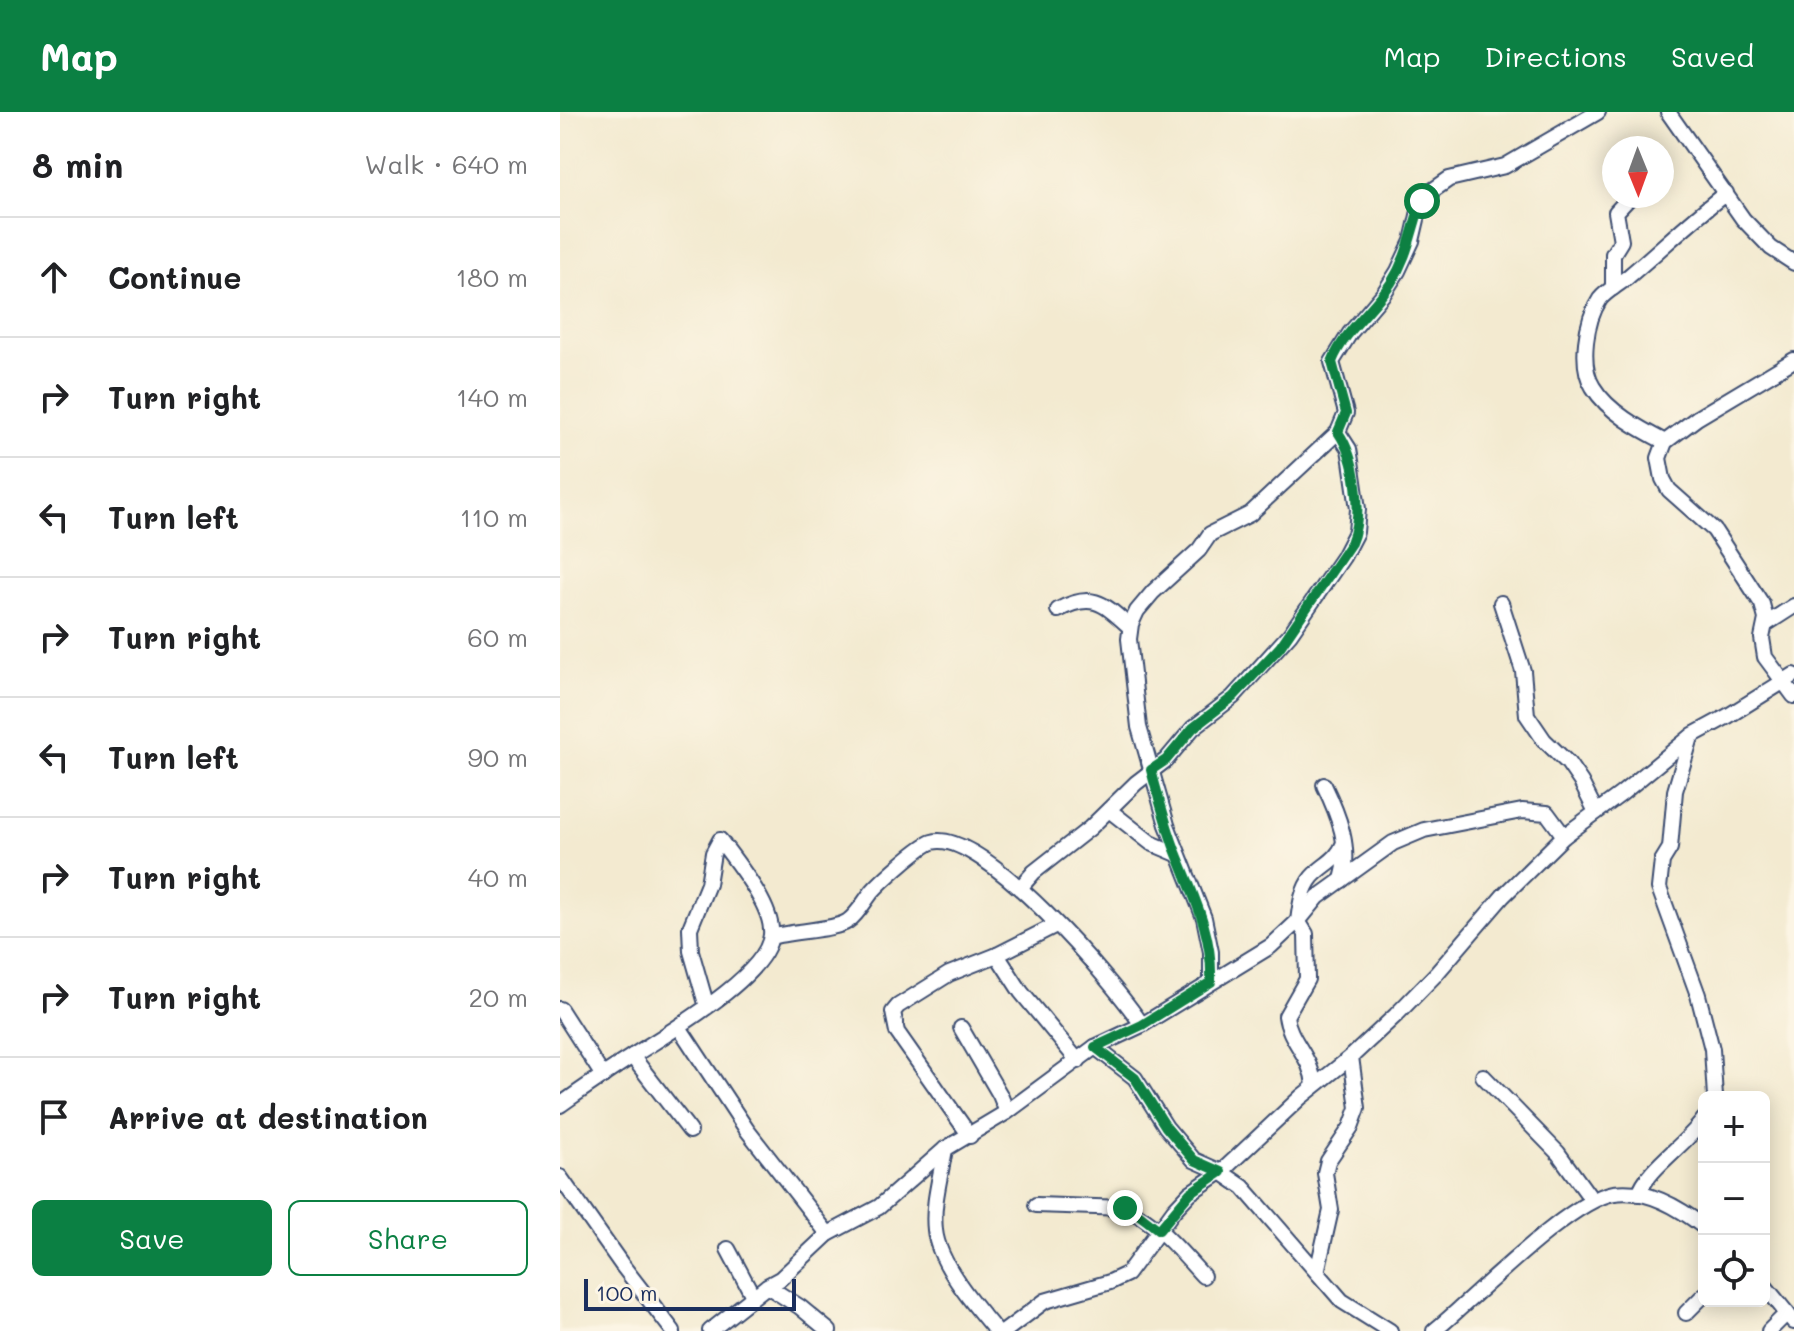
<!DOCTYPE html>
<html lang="en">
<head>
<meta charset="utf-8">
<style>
  :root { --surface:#fff; --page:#f6f6f6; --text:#202124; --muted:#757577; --line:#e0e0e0; --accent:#0b8043 }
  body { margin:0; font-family:Mali,sans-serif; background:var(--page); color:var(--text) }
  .controls { position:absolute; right:24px; bottom:24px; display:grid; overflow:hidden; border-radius:12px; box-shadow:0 4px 20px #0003 }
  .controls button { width:72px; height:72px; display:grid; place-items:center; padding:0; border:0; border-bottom:2px solid var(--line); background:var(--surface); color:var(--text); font:40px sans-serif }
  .compass { position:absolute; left:1042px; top:24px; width:72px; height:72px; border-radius:50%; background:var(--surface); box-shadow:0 4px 20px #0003; rotate:179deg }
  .scale { position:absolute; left:24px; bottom:20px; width:212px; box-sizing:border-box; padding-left:8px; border:4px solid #1b2f5e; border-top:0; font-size:22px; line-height:28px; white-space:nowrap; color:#1b2f5e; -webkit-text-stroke:6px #fcf5e5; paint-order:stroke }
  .stop { position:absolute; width:24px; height:24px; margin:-18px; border:6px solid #0b8043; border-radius:50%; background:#fff }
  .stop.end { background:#0b8043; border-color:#fff; box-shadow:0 2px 8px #0008 }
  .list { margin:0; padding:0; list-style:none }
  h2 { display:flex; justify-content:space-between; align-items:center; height:104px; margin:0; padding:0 32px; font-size:34px }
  h2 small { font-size:26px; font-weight:400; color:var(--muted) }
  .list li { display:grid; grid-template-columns:52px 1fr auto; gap:24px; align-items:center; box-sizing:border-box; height:120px; padding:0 32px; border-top:2px solid var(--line) }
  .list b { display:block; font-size:30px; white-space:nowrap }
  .list em { font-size:26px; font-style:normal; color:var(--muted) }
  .actions { display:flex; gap:16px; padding:24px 32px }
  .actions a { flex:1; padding:18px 0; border:2px solid var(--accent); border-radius:12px; text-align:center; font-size:28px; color:var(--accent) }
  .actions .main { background:var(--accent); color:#fff }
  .icon { flex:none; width:44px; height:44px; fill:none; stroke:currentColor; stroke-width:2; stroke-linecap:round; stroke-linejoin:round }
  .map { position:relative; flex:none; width:1234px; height:1219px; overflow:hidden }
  header { display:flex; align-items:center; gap:48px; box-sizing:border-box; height:112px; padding:0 40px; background:var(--accent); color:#fff }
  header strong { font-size:38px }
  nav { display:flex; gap:44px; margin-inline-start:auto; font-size:28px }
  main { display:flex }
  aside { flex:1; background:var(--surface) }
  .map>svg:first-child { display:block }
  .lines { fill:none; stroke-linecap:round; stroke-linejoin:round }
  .minor-casing { stroke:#3b4b6f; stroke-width:18 }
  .minor { stroke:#fff; stroke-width:14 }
  .route { stroke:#0b8043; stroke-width:10 }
</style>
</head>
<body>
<header>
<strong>Map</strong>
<nav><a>Map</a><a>Directions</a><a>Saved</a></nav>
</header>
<main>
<aside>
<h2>8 min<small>Walk · 640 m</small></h2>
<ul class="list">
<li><svg class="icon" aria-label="ahead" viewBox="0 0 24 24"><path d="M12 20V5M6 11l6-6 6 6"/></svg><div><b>Continue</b></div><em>180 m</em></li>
<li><svg class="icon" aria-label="right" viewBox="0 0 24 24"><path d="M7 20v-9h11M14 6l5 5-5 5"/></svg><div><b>Turn right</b></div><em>140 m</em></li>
<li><svg class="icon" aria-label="left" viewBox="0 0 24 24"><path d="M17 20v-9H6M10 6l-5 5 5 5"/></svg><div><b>Turn left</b></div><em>110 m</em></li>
<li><svg class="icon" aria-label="right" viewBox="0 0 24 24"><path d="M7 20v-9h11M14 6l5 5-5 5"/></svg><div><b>Turn right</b></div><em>60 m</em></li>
<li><svg class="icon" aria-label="left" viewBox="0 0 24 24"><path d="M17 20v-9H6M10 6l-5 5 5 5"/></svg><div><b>Turn left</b></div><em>90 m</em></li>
<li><svg class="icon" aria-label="right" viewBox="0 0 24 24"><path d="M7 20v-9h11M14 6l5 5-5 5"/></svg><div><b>Turn right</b></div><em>40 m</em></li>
<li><svg class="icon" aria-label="right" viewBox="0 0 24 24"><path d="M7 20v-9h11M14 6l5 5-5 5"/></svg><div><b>Turn right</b></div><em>20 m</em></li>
<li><svg class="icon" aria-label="arrive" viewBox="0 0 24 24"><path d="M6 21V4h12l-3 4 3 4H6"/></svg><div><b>Arrive at destination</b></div></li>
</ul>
<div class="actions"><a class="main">Save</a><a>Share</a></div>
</aside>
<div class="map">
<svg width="1234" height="1219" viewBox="0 0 1234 1219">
  <rect width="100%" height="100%" fill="#fcf5e5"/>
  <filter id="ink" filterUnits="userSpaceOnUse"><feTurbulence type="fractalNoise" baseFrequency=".0125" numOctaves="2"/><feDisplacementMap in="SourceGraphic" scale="16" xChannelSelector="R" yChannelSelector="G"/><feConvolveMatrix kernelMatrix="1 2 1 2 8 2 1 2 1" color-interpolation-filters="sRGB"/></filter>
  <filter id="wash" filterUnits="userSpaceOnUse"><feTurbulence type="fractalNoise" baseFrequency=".006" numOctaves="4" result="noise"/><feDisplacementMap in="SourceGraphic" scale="32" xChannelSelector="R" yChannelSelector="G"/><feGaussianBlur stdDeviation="1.8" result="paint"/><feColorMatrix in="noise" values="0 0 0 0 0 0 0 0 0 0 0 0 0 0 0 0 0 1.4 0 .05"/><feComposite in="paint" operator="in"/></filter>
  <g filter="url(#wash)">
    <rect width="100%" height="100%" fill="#f3ead0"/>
  </g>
  <g filter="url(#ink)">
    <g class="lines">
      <g class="minor-casing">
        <g id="minor">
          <polyline points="1108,0 1183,107 1211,136 1234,151"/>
          <polyline points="1053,176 1053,142 1061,129 1056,100 1071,84"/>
          <polyline points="1234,248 1137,306 1105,330 1099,346 1103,367 1109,378 1154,418 1202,492 1206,507 1202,526 1205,545 1234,584"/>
          <path d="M1105 330C1080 317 1048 300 1033 275 1019 253 1026 208 1040 187 1047 178 1060 172 1069 164 1101 137 1132 107 1166 81"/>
          <polyline points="941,491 963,559 967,603 984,628 1008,651 1021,670 1036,700"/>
          <path d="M498 498C533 479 544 492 570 515"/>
          <polyline points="1206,512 1234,494"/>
          <polyline points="1131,625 1115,679 1110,736 1102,749 1099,776 1138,883 1152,937 1155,985"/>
          <path d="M764 673C778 702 792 736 782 768"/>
          <polyline points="549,698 591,731 617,742"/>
          <polyline points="460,776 474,760 530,716 576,671 606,648 633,616 673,585 730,522 783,445 796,420 798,397 791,349 789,337 778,320"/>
          <path d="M211 825C231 819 276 818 288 809 298 802 304 790 311 781 320 770 360 734 372 730 422 715 556 873 582 913"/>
          <polyline points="437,843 461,880 518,949"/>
          <polyline points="651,870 651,840 644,806 607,713 579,615 569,527 571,512 577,499 593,480 639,438 650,422 690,402 778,320 786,301 772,250 790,221 824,181 838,159 852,129 859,99 866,83 889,67 945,54 1038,0"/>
          <polyline points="0,897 43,964"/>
          <polyline points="119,915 187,1018 268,1122"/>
          <polyline points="401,916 440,983 447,1000"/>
          <polyline points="535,935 575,966 606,1015 634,1048 661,1060 683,1075 782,1189 830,1219"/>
          <polyline points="72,944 130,1019"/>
          <polyline points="923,964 998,1041 1032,1088"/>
          <path d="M754 973C752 945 729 929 726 904L747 867 746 822 738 809C740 794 742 777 752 765 765 751 776 750 784 731"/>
          <path d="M0 993C23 977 47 960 71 945 104 923 207 865 211 823 214 795 176 750 160 728L153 741 148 772 130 816 131 839 147 895"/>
          <polyline points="410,1024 337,920 333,900 338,894 389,862 437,843 496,813"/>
          <path d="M385 1037C381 1063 372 1092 375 1118 378 1151 415 1194 436 1219"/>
          <polyline points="0,1065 62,1153 113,1219"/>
          <path d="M1079 1082C1086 1057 1127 1032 1144 1007"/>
          <path d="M476 1093 565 1096C597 1110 620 1139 643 1164"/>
          <polyline points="168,1137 193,1184"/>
          <polyline points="757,1160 771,1098 765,1061 768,1049 791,1015 798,996 791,945"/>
          <polyline points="1204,1173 1234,1210"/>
          <polyline points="207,1174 240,1195 269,1219"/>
          <polyline points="1126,1201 1144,1183"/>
          <polyline points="150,1219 207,1174 220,1167 268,1122 319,1095 385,1037 447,1000 535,935 582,913 711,834 740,807 758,785 833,731 864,718 962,699 987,701 1004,724"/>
          <polyline points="445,1219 485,1189 550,1170 567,1162 614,1098 630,1081 661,1060 741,985 791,945 836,903 876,862 943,784 1004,724 1061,682 1133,623 1168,604 1234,563"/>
          <path d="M874 1219C914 1187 1009 1088 1054 1081 1086 1076 1120 1096 1144 1115"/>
          <polyline points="1209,1219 1227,1201"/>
        </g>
      </g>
      <use href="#minor" class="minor"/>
    </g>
  </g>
  <g class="lines" filter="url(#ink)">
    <path class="route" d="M565 1096 577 1101 599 1118 630 1081 661 1060 634 1048 606 1015 575 966 535 935 582 913 651 870C653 820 632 781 614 735 605 710 598 684 591 658L606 648 633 616 673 585 720 535 791 431C804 401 796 346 778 320L786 301 772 250C784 219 813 198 831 171 849 143 851 118 862 89"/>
  </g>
</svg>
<div class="controls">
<button>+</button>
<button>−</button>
<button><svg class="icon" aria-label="locate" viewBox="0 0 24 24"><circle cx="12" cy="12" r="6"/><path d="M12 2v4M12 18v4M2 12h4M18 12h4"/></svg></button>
</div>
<svg class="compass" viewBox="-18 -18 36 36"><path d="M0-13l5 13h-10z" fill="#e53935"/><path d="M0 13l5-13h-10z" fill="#757577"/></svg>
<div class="scale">100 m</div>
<div class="stop" style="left:862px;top:89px"></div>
<div class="stop end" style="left:565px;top:1096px"></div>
</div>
</main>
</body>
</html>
